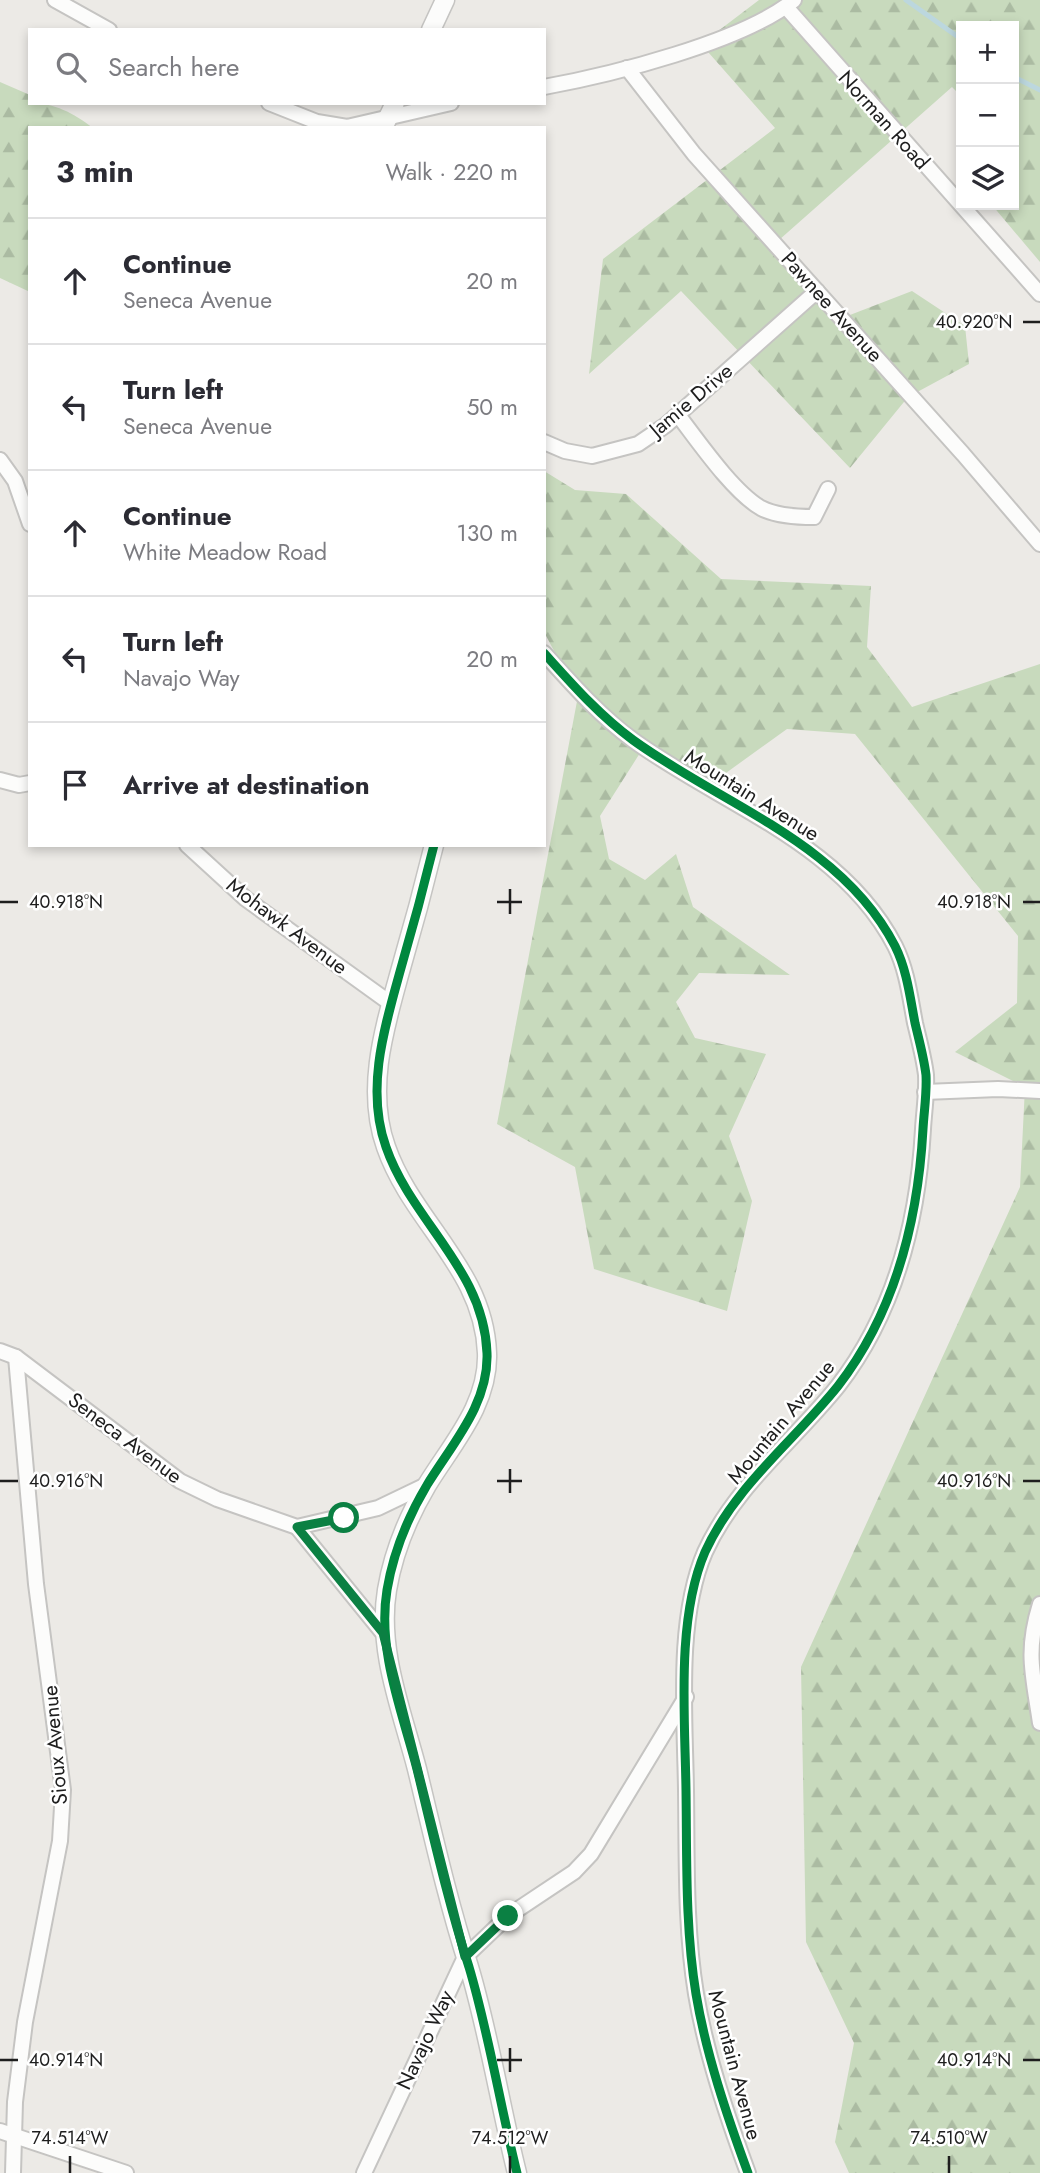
<!DOCTYPE html>
<html lang="en">
<head>
<meta charset="utf-8">
<style>
  :root { --surface:#fff; --page:#f7f7f7; --text:#2b2b33; --muted:#7c7c81; --line:#e1e1e2 }
  body { margin:0; font-family:Jost,sans-serif; background:var(--page); color:var(--text) }
  .controls { position:absolute; right:21px; top:21px; display:grid; overflow:hidden; border-radius:0px; box-shadow:0 4px 10px #0003 }
  .controls button { width:63px; height:63px; display:grid; place-items:center; padding:0; border:0; border-bottom:2px solid var(--line); background:var(--surface); color:var(--text); font:35px sans-serif }
  .stop { position:absolute; width:21px; height:21px; margin:-16px; border:5px solid #0b8043; border-radius:50%; background:#fff }
  .stop.end { background:#0b8043; border-color:#fff; box-shadow:0 2px 7px #0008 }
  .list { margin:0; padding:0; list-style:none }
  h2 { display:flex; justify-content:space-between; align-items:center; height:91px; margin:0; padding:0 28px; font-size:30px }
  h2 small { font-size:23px; font-weight:400; color:var(--muted) }
  .list li { display:grid; grid-template-columns:46px 1fr auto; gap:21px; align-items:center; box-sizing:border-box; height:126px; padding:0 28px; border-top:2px solid var(--line) }
  .list b { display:block; font-size:26px; white-space:nowrap }
  .list p { margin:0; font-size:23px; white-space:nowrap; color:var(--muted) }
  .list em { font-size:23px; font-style:normal; color:var(--muted) }
  .icon { flex:none; width:38px; height:38px; fill:none; stroke:currentColor; stroke-width:2; stroke-linecap:round; stroke-linejoin:round }
  .map { position:relative; flex:none; width:1040px; height:2173px; overflow:hidden }
  .search { position:absolute; background:var(--surface); box-shadow:0 4px 10px #0003; left:28px; top:28px; width:518px; height:77px; display:flex; align-items:center; gap:18px; box-sizing:border-box; padding:0 24px; border-radius:0px; color:var(--muted); font-size:26px }
  .panel { position:absolute; background:var(--surface); box-shadow:0 4px 10px #0003; left:28px; top:126px; width:518px; height:721px; border-radius:0px }
  .map>svg:first-child { display:block }
  .forest { fill:url(#forest-firs) }
  .lines { fill:none; stroke-linecap:round; stroke-linejoin:round }
  .stream { stroke:#bcd7de; stroke-width:5 }
  .minor-casing { stroke:#c5c4c2; stroke-width:18 }
  .tertiary-casing { stroke:#c5c4c2; stroke-width:21 }
  .minor { stroke:#fcfcfb; stroke-width:14 }
  .tertiary { stroke:#fcfcfb; stroke-width:18 }
  .cycleway-casing { stroke:#fff; stroke-width:13 }
  .cycleway { stroke:#00873e; stroke-width:9 }
  .route { stroke:#0b8043; stroke-width:9 }
  .ticks { fill:none; stroke:#1e1e1e; stroke-width:2.5 }
  .labels { text-anchor:middle; stroke-width:5; stroke-linejoin:round; paint-order:stroke }
  .street-label { font-size:21px; fill:#1e1e1e; stroke:#fff }
  .ticks-label { font-size:18px; text-anchor:middle; fill:#1e1e1e; stroke:#fff; stroke-width:5; stroke-linejoin:round; paint-order:stroke }
</style>
</head>
<body>
<div class="map">
<svg width="1040" height="2173" viewBox="0 0 1040 2173">
  <defs>
    <pattern id="forest-firs" width="22" height="20" patternUnits="userSpaceOnUse" patternTransform="scale(1.75)"><rect width="22" height="20" fill="#c8dabd"/><path d="M5 1l3.5 6h-7zM16 11l3.5 6h-7z" fill="#abbba2"/></pattern>
  </defs>
  <rect width="100%" height="100%" fill="#eceae6"/>
  <g class="forest">
    <polygon points="759,0 1040,0 1040,262 992,205 1014,205 1014,26 961,26 961,96 952,87 779,240 837,320 912,291 965,326 969,364 908,397 850,468 681,291 589,374 603,259 775,128 701,44"/>
    <path d="M0 82 30 95V103C55 103 73 113 93 128H30V292L0 278Z"/>
    <polygon points="544,471 575,490 626,494 721,579 871,586 867,647 912,707 1040,664 1040,2173 849,2173 835,2142 854,2043 806,1942 801,1667 1020,1187 1025,1087 955,1052 1017,1003 1018,936 855,734 787,729 712,783 647,742 600,816 609,859 645,880 676,854 693,907 790,975 699,973 676,1002 695,1038 766,1054 729,1136 752,1201 727,1311 594,1269 575,1167 497,1124 578,696 544,632"/>
  </g>
  <g class="lines">
    <g class="stream">
      <polyline points="906,0 961,39"/>
      <polyline points="1014,77 1040,90"/>
    </g>
    <g class="minor-casing">
      <g id="minor">
        <polyline points="55,0 109,30"/>
        <polyline points="786,7 1040,294"/>
        <polyline points="627,68 694,154 963,454 1040,544"/>
        <path d="M544 87C610 75 743 42 794 0"/>
        <polyline points="269,103 317,122 347,127 451,103"/>
        <path d="M678 415C698 441 733 492 761 508 776 516 797 517 814 517L828 489"/>
        <polyline points="544,442 565,451 592,456 638,444 666,425 817,291"/>
        <polyline points="0,460 15,481 30,524"/>
        <path d="M544 653C572 684 599 715 633 740 721 804 842 843 895 946 907 970 910 997 915 1023 919 1040 924 1058 926 1075 927 1093 924 1111 923 1129 918 1221 896 1311 838 1386 794 1441 735 1486 705 1552 676 1619 685 1717 686 1790 687 1857 685 1927 696 1994 706 2054 727 2116 748 2173"/>
        <polyline points="0,780 19,785 30,783"/>
        <polyline points="187,845 246,899 390,1003"/>
        <polyline points="925,1092 998,1089 1040,1091"/>
        <polyline points="0,1351 16,1357 180,1481 217,1499 297,1527 378,1508 428,1484"/>
        <polyline points="297,1527 383,1633"/>
        <path d="M1040 1604C1025 1652 1033 1675 1040 1723"/>
        <polyline points="0,2131 126,2173"/>
        <polyline points="13,2173 15,2102 25,2022 60,1841 63,1790 36,1584 16,1357"/>
        <polyline points="364,2173 465,1957 508,1916 574,1872 591,1854 686,1697"/>
      </g>
    </g>
    <g class="tertiary-casing">
      <g id="tertiary">
        <polyline points="431,30 445,0"/>
        <polyline points="383,128 395,103"/>
        <path d="M434 845C424 886 413 927 401 968 385 1026 365 1088 386 1147 412 1222 484 1269 487 1353 489 1404 452 1444 427 1485 408 1517 393 1554 387 1590 377 1650 402 1711 417 1769 433 1835 448 1902 469 1967 489 2034 500 2105 517 2173"/>
      </g>
    </g>
    <use href="#minor" class="minor"/>
    <use href="#tertiary" class="tertiary"/>
    <g class="cycleway-casing">
      <g id="cycleway">
        <path d="M544 653C572 684 599 715 633 740 721 804 842 843 895 946 907 970 910 997 915 1023 919 1040 924 1058 926 1075 927 1093 924 1111 923 1129 918 1221 896 1311 838 1386 794 1441 735 1486 705 1552 676 1619 685 1717 686 1790 687 1857 685 1927 696 1994 706 2054 727 2116 748 2173"/>
        <path d="M434 845C424 886 413 927 401 968 385 1026 365 1088 386 1147 412 1222 484 1269 487 1353 489 1404 452 1444 427 1485 408 1517 393 1554 387 1590 377 1650 402 1711 417 1769 433 1835 448 1902 469 1967 489 2034 500 2105 517 2173"/>
      </g>
    </g>
    <use href="#cycleway" class="cycleway"/>
  </g>
  <g class="lines">
    <polyline class="route" points="344,1518 297,1527 383,1633 465,1957 508,1916"/>
  </g>
  <path class="ticks" d="M1023 322H1040M510 889V914M0 902H18M497 902H522M1023 902H1040M510 1469V1493M0 1481H18M497 1481H522M1023 1481H1040M510 2048V2072M0 2060H18M497 2060H522M1023 2060H1040M70 2156V2173M510 2156V2173M949 2156V2173"/>
  <g class="labels">
    <g class="street-label">
      <text transform="translate(884 120) rotate(48)" y="7">Norman Road</text>
      <text transform="translate(832 307) rotate(48)" y="7">Pawnee Avenue</text>
      <text transform="translate(691 400) rotate(-40)" y="7">Jamie Drive</text>
      <text transform="translate(752 795) rotate(32)" y="7">Mountain Avenue</text>
      <text transform="translate(287 926) rotate(37)" y="7">Mohawk Avenue</text>
      <text transform="translate(781 1422) rotate(-50)" y="7">Mountain Avenue</text>
      <text transform="translate(125 1438) rotate(37)" y="7">Seneca Avenue</text>
      <text transform="translate(55 1745) rotate(-95)" y="7">Sioux Avenue</text>
      <text transform="translate(425 2040) rotate(-65)" y="7">Navajo Way</text>
      <text transform="translate(735 2065) rotate(75)" y="7">Mountain Avenue</text>
    </g>
  </g>
  <g class="ticks-label">
    <text x="974" y="328">40.920°N</text>
    <text x="66" y="908">40.918°N</text>
    <text x="974" y="908">40.918°N</text>
    <text x="66" y="1487">40.916°N</text>
    <text x="974" y="1487">40.916°N</text>
    <text x="66" y="2066">40.914°N</text>
    <text x="974" y="2066">40.914°N</text>
    <text x="70" y="2144">74.514°W</text>
    <text x="510" y="2144">74.512°W</text>
    <text x="949" y="2144">74.510°W</text>
  </g>
</svg>
<div class="controls">
<button>+</button>
<button>−</button>
<button><svg class="icon" aria-label="layers" viewBox="0 0 24 24"><path d="M12 4l9 5-9 5-9-5zM3 14l9 5 9-5"/></svg></button>
</div>
<div class="stop" style="left:344px;top:1518px"></div>
<div class="stop end" style="left:508px;top:1916px"></div>
<div class="search"><svg class="icon" aria-label="search" viewBox="0 0 24 24"><circle cx="10" cy="10" r="6"/><path d="M15 15l6 6"/></svg>Search here</div>
<section class="panel">
<h2>3 min<small>Walk · 220 m</small></h2>
<ul class="list">
<li><svg class="icon" aria-label="ahead" viewBox="0 0 24 24"><path d="M12 20V5M6 11l6-6 6 6"/></svg><div><b>Continue</b><p>Seneca Avenue</p></div><em>20 m</em></li>
<li><svg class="icon" aria-label="left" viewBox="0 0 24 24"><path d="M17 20v-9H6M10 6l-5 5 5 5"/></svg><div><b>Turn left</b><p>Seneca Avenue</p></div><em>50 m</em></li>
<li><svg class="icon" aria-label="ahead" viewBox="0 0 24 24"><path d="M12 20V5M6 11l6-6 6 6"/></svg><div><b>Continue</b><p>White Meadow Road</p></div><em>130 m</em></li>
<li><svg class="icon" aria-label="left" viewBox="0 0 24 24"><path d="M17 20v-9H6M10 6l-5 5 5 5"/></svg><div><b>Turn left</b><p>Navajo Way</p></div><em>20 m</em></li>
<li><svg class="icon" aria-label="arrive" viewBox="0 0 24 24"><path d="M6 21V4h12l-3 4 3 4H6"/></svg><div><b>Arrive at destination</b></div></li>
</ul>
</section>
</div>
</body>
</html>
